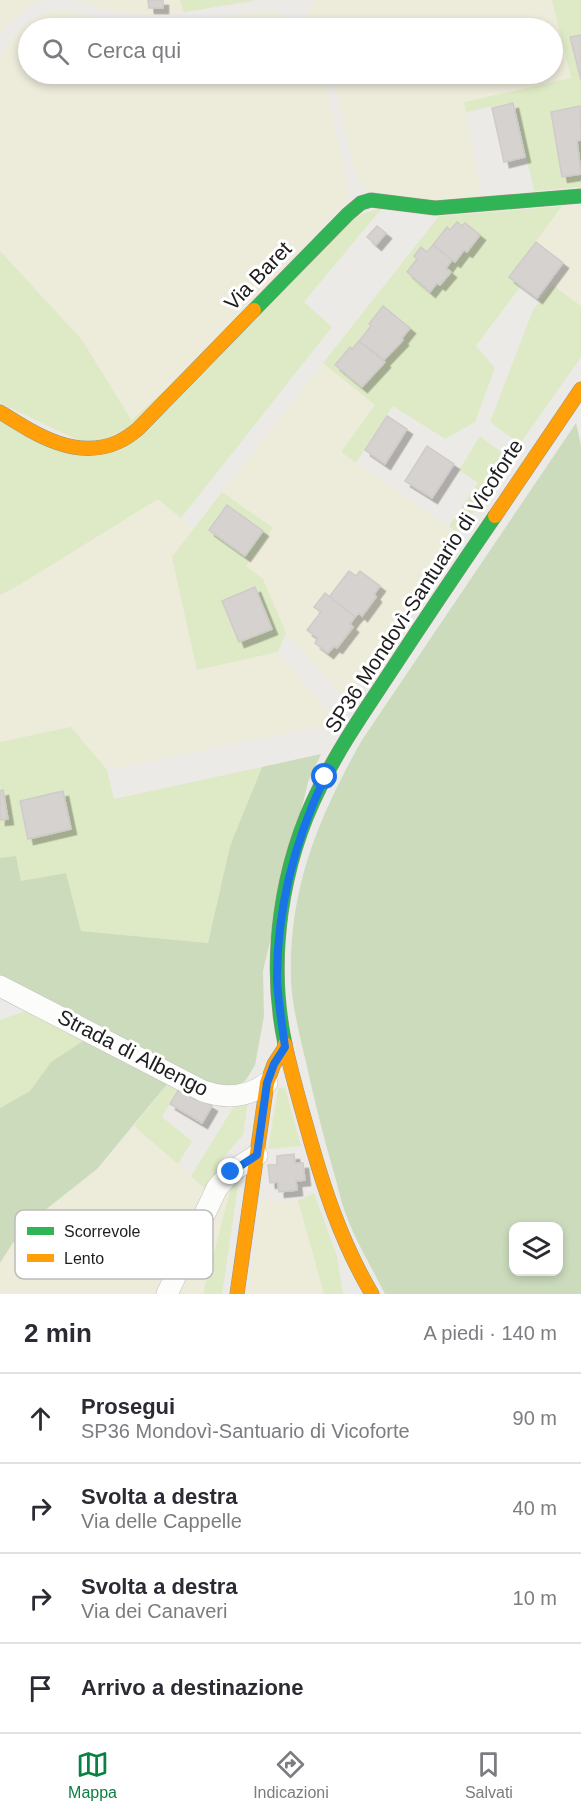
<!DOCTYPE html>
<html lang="it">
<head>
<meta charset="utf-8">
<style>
  :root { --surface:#fff; --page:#f2f2f3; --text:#2b2b33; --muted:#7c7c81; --line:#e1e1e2; --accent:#0b8043 }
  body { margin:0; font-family:Helvetica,sans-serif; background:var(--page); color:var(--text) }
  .controls { position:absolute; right:18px; bottom:18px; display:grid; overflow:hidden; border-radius:12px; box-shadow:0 3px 9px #0003 }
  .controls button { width:54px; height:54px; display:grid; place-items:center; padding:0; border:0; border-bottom:2px solid var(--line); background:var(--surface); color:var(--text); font:30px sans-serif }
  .stop { position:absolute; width:18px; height:18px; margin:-14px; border:4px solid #1a73e8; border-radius:50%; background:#fff }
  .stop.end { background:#1a73e8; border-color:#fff; box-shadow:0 2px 6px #0008 }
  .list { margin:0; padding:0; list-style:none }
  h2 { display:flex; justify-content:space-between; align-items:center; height:78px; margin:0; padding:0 24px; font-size:26px }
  h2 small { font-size:20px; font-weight:400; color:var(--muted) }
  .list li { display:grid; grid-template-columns:39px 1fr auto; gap:18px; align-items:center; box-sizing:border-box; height:90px; padding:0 24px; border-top:2px solid var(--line) }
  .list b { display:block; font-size:22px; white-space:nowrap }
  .list p { margin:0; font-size:20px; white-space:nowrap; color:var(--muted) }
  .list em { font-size:20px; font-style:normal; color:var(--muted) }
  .icon { flex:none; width:33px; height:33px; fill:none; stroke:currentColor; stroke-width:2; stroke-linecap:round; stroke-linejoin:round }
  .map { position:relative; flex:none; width:581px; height:1294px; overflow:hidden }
  .search { position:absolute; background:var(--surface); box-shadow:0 3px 9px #0003; left:18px; right:18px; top:18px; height:66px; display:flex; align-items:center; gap:15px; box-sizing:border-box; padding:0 21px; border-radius:33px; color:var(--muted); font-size:22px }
  .sheet { height:438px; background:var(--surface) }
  nav { display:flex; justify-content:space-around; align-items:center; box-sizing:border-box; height:84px; border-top:2px solid var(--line); background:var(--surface); font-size:16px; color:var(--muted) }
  nav a { display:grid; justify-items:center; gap:3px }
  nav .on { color:var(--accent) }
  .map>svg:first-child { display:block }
  .farmland { fill:#edebda }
  .grass { fill:#deeac5 }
  .forest { fill:#cbdbbc; fill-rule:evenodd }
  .building { fill:#d5d2cf; stroke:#cfcbc8; stroke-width:1.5; filter:url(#shadow) }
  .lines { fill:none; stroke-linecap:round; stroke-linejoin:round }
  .street-casing { stroke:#c3c2c1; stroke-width:22 }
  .fast-casing { stroke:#97957e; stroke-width:15 }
  .slow-casing { stroke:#97957e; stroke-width:15 }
  .street { stroke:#fcfcfb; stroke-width:21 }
  .fast { stroke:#30b455; stroke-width:14 }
  .slow { stroke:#ff9f0a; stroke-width:14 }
  .route { stroke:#1a73e8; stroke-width:8 }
  .labels { text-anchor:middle; stroke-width:6; stroke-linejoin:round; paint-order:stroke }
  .street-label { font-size:21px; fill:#1e1e1e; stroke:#fff }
  .key { fill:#fff; stroke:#bcbcbc; stroke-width:1.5 }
  .key-label { font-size:16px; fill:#1e1e1e }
</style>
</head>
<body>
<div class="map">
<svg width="581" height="1294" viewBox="0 0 581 1294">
  <defs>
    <filter id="shadow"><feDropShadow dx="5.5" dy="5.5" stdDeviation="0" flood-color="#0004"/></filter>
  </defs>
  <rect width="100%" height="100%" fill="#eceae7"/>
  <g class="farmland">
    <polygon points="0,0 46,0 32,4 14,18 0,35"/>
    <polygon points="76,0 180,0 184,12 144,15 130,14 103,9"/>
    <polygon points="316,0 552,0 571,78 464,102 482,196 436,201 367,190 360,183 354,170 332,74 552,74 552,28 317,28 308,12"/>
    <polygon points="57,10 67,10 113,22 141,26 200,21 263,11 280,13 290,17 302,28 28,28 28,74 323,74 347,179 350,197 135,426 82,340 0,251 0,56 9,42 29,22 47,13"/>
    <polygon points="581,205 581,306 552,285 567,264 536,241 562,206"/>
    <polygon points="323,363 375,405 341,452 459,534 347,701 286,633 263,579 246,566 273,528 222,492"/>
    <polygon points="158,499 193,529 172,557 197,670 278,652 337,723 107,770 71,727 0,742 0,595 19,585"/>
    <polygon points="134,1126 207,1190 158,1294 0,1294 0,1263 12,1244 40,1214 97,1169"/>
    <polygon points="232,1184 203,1294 175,1294 219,1200"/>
    <polygon points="261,1199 277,1202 298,1200 324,1294 247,1294"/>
  </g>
  <g class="grass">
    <polygon points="180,0 253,0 253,1 184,12"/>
    <polygon points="552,0 581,0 581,187 534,191 514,102 466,112 464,102 571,78"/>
    <polygon points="562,206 509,277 521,286 476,346 495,368 475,422 445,439 393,406 356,463 341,452 375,405 323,363 439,216"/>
    <polygon points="383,207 304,302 332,327 181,518 158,499 19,585 0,595 0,421 93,456 351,218"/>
    <polygon points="0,251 82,340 135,426 88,445 0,403"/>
    <polygon points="552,285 581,306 581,357 520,444 490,422 533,310"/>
    <polygon points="480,436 509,458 459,534 449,526 478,483 459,470"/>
    <polygon points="222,492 273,528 246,566 263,579 286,633 278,652 197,670 172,557"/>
    <polygon points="71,727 107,770 114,799 262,767 230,846 208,943 81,931 66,873 21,881 16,857 0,858 0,742"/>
    <polygon points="31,1009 86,1039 51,1062 30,1091 0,1108 0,1020"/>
    <polygon points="168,1083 179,1089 162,1117 192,1141 178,1164 134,1126"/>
    <polygon points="281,1087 285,1088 301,1146 268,1149 278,1089"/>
    <polygon points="248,1101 243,1135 223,1158 207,1190 191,1176 236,1103"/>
    <polygon points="239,1180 222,1294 203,1294 232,1184"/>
    <polygon points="314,1193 337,1256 343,1294 324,1294 298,1200"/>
  </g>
  <g class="forest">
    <path d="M576 423 581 445V1294H385C372 1268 354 1238 345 1212 340 1199 338 1186 334 1173 325 1142 317 1111 310 1080 303 1047 293 1015 291 981 288 890 318 818 362 740ZM514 1226H558V1272H514Z"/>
    <polygon points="321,754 308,782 263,971 264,1016 255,1065 246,1080 239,1085 231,1088 212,1086 0,980 0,858 16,856 21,881 66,873 81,931 208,943 230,846 262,767"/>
    <polygon points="86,1039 168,1083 97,1169 40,1214 12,1244 0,1263 0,1108 30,1091 51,1062"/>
  </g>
  <g class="building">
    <polygon points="148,0 163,0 163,8 149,8"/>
    <polygon points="581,35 581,80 570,37"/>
    <polygon points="513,103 525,157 504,162 492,108"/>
    <polygon points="580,106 581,140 577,141 581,174 562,177 551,112"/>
    <polygon points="457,222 462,226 465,223 480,235 467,252 464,250 455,262 433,245 447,227 450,230"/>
    <polygon points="377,226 386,233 376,245 367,237"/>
    <polygon points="536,242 563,263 537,298 509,277"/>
    <polygon points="433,245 452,260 446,268 451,272 440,285 437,283 430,292 407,272 417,259 414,256 421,247 427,252"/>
    <polygon points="383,306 410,328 402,338 403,340 384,360 359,341 371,326 369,324"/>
    <polygon points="359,341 385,362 362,387 335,365 350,347 352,349"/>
    <polygon points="387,416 407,429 385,464 365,450"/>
    <polygon points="427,446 454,464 432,498 405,481"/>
    <polygon points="227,505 263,531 245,556 209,530"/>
    <polygon points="349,571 356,576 360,571 380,586 374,594 376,597 362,616 359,613 355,617 329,597"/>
    <polygon points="255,587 272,629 239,642 222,601"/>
    <polygon points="325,593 355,617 350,624 353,627 337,648 334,646 328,653 315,643 318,638 307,630 321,612 314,607"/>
    <polygon points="3,790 8,819 0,820 0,791"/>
    <polygon points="63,791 71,829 28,839 20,801"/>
    <polygon points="179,1089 196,1100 198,1097 212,1106 202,1123 170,1104"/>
    <polygon points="294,1154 295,1163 303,1163 305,1180 296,1181 297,1190 279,1192 278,1182 270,1183 268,1165 277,1165 277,1156"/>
  </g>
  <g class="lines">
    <g class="street-casing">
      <g id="street">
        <path d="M0 986 203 1091C226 1099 247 1098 267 1083"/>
        <polyline points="167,1294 217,1188 231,1172 257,1155"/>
      </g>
    </g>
    <g class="fast-casing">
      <g id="fast">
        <polyline points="254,310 348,214 361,203 371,200 435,208 581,196"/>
        <path d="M285 1044C267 959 281 864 320 787 340 746 366 709 391 671 425 619 460 567 495 516"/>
      </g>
    </g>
    <g class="slow-casing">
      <g id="slow">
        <path d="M0 412C35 434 76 461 118 442 125 439 132 434 138 429L254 310"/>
        <polyline points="495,516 581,389"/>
        <path d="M285 1044C291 1072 299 1100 307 1128 323 1186 341 1242 372 1294"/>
        <polyline points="237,1294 267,1083 274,1064 285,1047"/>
      </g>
    </g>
    <use href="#street" class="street"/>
    <use href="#fast" class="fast"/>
    <use href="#slow" class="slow"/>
  </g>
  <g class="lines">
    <path class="route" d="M231 1172 257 1155 267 1083 274 1064 285 1047C282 1024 278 1001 277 978 277 908 295 840 325 777"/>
  </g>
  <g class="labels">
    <g class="street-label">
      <text transform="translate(258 276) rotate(-46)" y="7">Via Baret</text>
      <text transform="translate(424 586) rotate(-57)" y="7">SP36 Mondovì-Santuario di Vicoforte</text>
      <text transform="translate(133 1053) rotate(27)" y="7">Strada di Albengo</text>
    </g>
  </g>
  <rect x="15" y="1210" width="198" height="69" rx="9" class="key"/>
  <rect x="27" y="1227" width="27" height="8" fill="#30b455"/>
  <rect x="27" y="1254" width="27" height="8" fill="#ff9f0a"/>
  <g class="key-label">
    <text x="64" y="1237">Scorrevole</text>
    <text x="64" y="1264">Lento</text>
  </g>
</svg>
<div class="controls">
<button><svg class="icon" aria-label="layers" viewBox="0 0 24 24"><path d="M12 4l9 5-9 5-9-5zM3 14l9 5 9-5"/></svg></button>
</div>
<div class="stop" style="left:325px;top:777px"></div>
<div class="stop end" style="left:231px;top:1172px"></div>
<div class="search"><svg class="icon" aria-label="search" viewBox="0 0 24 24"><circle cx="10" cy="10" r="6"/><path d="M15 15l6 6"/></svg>Cerca qui</div>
</div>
<section class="sheet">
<h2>2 min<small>A piedi · 140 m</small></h2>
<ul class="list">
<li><svg class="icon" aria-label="ahead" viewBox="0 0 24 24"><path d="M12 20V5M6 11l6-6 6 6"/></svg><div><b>Prosegui</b><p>SP36 Mondovì-Santuario di Vicoforte</p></div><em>90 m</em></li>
<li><svg class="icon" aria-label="right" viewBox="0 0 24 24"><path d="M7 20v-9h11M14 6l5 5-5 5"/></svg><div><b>Svolta a destra</b><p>Via delle Cappelle</p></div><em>40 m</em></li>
<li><svg class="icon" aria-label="right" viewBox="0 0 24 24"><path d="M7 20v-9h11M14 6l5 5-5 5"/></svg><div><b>Svolta a destra</b><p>Via dei Canaveri</p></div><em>10 m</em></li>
<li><svg class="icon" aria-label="arrive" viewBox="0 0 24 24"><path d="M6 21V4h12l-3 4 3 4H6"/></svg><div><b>Arrivo a destinazione</b></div></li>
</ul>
</section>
<nav>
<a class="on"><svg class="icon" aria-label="map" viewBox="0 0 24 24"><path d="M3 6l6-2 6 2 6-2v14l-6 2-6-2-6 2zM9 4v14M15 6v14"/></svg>Mappa</a>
<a><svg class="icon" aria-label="directions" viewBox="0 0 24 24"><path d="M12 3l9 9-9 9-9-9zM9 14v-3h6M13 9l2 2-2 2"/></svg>Indicazioni</a>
<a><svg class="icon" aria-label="saved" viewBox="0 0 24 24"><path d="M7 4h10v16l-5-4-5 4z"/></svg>Salvati</a>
</nav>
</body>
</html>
